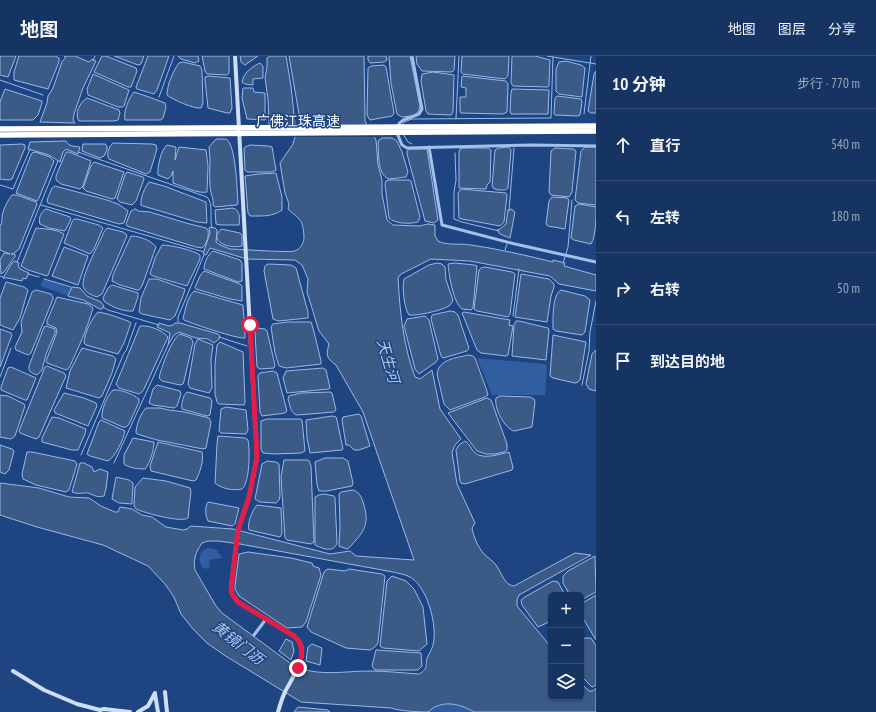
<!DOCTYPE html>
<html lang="zh">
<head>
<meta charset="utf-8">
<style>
  :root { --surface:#163461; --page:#1f3c67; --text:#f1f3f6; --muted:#9eaabd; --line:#354f76 }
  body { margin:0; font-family:"PT Sans Narrow","Noto Sans SC",sans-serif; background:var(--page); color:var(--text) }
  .controls { position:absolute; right:12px; bottom:12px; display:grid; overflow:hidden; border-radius:6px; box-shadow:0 1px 3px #0004 }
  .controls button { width:36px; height:36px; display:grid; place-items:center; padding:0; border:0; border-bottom:1px solid var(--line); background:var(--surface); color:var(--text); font:20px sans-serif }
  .stop { position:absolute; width:12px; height:12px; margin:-9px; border:3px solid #e11d48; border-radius:50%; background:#fff }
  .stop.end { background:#e11d48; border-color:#fff; box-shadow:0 1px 4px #0008 }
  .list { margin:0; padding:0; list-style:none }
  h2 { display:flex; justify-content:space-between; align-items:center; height:52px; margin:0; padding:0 16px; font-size:17px }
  h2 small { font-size:13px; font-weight:400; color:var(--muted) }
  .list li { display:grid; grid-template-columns:26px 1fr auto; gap:12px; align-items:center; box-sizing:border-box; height:72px; padding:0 16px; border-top:1px solid var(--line) }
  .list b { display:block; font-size:15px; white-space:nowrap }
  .list em { font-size:13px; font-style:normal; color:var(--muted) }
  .icon { flex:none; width:22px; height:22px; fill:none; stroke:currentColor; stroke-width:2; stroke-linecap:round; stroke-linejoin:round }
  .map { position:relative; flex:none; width:596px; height:656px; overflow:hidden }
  header { display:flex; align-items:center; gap:24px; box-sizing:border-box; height:56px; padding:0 20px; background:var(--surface); border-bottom:1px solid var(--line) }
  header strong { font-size:19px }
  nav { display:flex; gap:22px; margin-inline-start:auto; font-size:14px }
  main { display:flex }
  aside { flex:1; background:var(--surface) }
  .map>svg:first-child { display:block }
  .green { fill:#315ea0 }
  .water { fill:#3c5a86; stroke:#97baeb; fill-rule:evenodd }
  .pier { fill:#1e4581 }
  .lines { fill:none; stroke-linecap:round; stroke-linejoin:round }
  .stream { stroke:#97baeb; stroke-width:1 }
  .street { stroke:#a3c0e9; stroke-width:3 }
  .secondary { stroke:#cedef7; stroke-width:4 }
  .highway { stroke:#fff; stroke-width:5.5 }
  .route { stroke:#e11d48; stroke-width:5 }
  .labels { text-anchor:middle; stroke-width:3; stroke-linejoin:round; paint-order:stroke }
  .street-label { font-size:14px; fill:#fff; stroke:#1e4581 }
  .water-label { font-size:15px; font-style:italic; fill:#afcaf1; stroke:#1e4581 }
</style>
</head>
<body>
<header>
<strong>地图</strong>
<nav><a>地图</a><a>图层</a><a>分享</a></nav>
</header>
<main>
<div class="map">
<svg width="596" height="656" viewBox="0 0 596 656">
  <rect width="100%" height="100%" fill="#1e4581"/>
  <g class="green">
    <polygon points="43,223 71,232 68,240 41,230"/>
    <polygon points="477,302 545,308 547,311 545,339 492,339"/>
    <polygon points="207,492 214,493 218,495 217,497 220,498 222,502 209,504 210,511 206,513 202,511 199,504 201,496"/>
    <polygon points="450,647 464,650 474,656 427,656 433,651"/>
  </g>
  <g class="water">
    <polygon points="0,0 16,0 8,21 0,19"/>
    <polygon points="19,0 55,0 59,2 59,6 48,33 14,24 14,16"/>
    <polygon points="64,0 75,0 89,6 92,3 96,5 83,32 74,58 73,64 75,67 40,66 47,47 48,40 53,32 62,6 66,1"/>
    <polygon points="102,0 106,0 136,12 137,15 131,31 128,31 94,16"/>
    <polygon points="114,0 144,0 141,8 138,9"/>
    <polygon points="148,0 169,0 157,34 154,38 137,33 136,31"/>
    <polygon points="178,0 198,0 199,5 195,7 181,3"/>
    <polygon points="202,0 229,0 229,17 227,19 207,18 205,15"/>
    <polygon points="240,0 258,0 245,9 241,6"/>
    <polygon points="270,0 286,0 291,30 295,68 269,68 268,43 265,22 267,11 267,2"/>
    <path d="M289 0H364L365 65 376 84 378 109 382 124V138L387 164 393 169 419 170 428 168 435 169V180L438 185C448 190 459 187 471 189 498 193 525 199 553 206V204L565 207 564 210 596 219V235L559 228 550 220 470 205 431 203 401 218 398 222C400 256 403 289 415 321L420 323 432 314 440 353 461 383 455 389 452 396 457 428 475 467 472 472C474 482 478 491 484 498 488 502 493 505 496 509 502 517 504 529 514 530L575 497 591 499 519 539 517 544V550L551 591V641H581V627L589 635H593L596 632V656H474C462 649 447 644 433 652 431 653 430 655 428 656 419 656 399 655 391 652L301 646 224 599 207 587 193 573 181 558 174 541 165 528 148 510 103 489 37 471 0 459V427L39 432 69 441 89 442 101 450 115 456H118L120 451 132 453 142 459 152 461 166 471 183 474 187 473 191 470 233 473 330 498 350 495 356 500 414 504 363 356 336 309C326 302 326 299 329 288L319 275 307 236 308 223 302 209 295 204 247 203 210 192 206 199 203 198 210 177 209 172 210 171 215 172 217 174 216 186 220 189 230 193C238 193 291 197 295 195 301 192 304 187 304 181 303 163 300 164 288 153L289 148 285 137 280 107 293 88 300 64ZM208 485H218L240 488 393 516C397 517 403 518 408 520 427 528 438 570 433 589 432 593 430 596 428 600 424 608 430 612 419 618 403 617 386 615 370 615 343 615 320 621 294 610L222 557 216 550 195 514C193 503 196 496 202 487Z"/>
    <polygon points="368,0 386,0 387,4 384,6 370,7 368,4"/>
    <path d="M389 0H410L420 50C419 60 411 60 402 61L397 58 391 27Z"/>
    <polygon points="416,0 455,0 454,14 452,16 422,15 417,8"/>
    <polygon points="462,0 509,0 508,20 505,23 463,18 461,16"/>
    <polygon points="512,0 535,0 550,4 549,29 548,31 513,30 511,27"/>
    <polygon points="566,5 581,9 585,12 582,41 559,38 556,35 556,13 559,6"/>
    <path d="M183 6 200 10 202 14 203 47 201 52C194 53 173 44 167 39 167 29 173 15 179 7Z"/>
    <path d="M260 7 263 10V22L253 23V29L245 28 242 26C243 17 253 10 260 7Z"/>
    <polygon points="384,9 386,11 394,57 392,60 370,64 368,61 367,58 368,12 371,10"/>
    <polygon points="596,15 596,57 591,57 588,55 594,18"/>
    <polygon points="433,16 454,19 453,56 451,59 428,58 426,55 421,25 422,18"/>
    <polygon points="93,18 129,34 124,50 122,51 118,51 88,39 87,33"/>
    <polygon points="208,20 230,22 232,52 230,57 227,57 208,52 205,24 205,21"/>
    <polygon points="462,20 506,25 508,28 507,56 503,58 461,57 460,55 460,41 466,41 466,32 461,31"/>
    <polygon points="243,32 253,32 254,36 265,37 265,64 247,63 242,42"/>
    <polygon points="5,33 42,45 42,47 38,59 33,64 0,64 0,46"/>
    <polygon points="512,33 549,34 548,58 511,58 510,55 511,37"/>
    <path d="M134 36 149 41 165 47 166 51 163 62 161 64H125C123 56 129 42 134 36Z"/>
    <polygon points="557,40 581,43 582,46 580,59 578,60 555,59 554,57 555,42"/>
    <path d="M87 42 119 54 120 57 118 64 114 65H79C74 58 80 46 87 42Z"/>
    <path d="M382 82H392L397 85 402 96 408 116 406 121 389 123C377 119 379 97 378 87L379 84Z"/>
    <path d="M216 83H226C236 88 237 134 238 147L237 149 215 151 213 149C214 142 210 137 210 130 209 117 211 104 209 91Z"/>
    <path d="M66 85C69 91 74 90 80 91L78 98 66 93 63 96 60 106 49 99 28 93 30 86Z"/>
    <path d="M113 87 152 88 156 89 157 93 150 116 146 118 109 103C106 99 109 90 113 87Z"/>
    <polygon points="22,88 25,89 25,92 12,123 8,124 0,123 0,89"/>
    <polygon points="83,88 105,88 107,90 107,94 104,100 100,102 82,95"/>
    <path d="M167 89 176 91 175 104 179 91 206 94 208 110 207 136C197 138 183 130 173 127V115L171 120 168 123 158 119C157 111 161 94 167 89Z"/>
    <polygon points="250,89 268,90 272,91 276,114 272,116 247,116 245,114 244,93 245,91"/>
    <polygon points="509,91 511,94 508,132 505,134 498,134 493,132 492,130 495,94 498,92"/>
    <polygon points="585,91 596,91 596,149 578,147 575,144 581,95"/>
    <polygon points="463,92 488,92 491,94 490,126 487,129 486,133 459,132 459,97 460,93"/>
    <polygon points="555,92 573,93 576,95 572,136 569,141 551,139 549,136 551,95"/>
    <polygon points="410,93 427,93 438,164 434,167 425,165 407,98 407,95"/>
    <polygon points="35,96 50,101 54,105 39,142 37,145 16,137 30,101 32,97"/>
    <polygon points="66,96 69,96 91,105 83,130 80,133 61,128 56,124 56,120"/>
    <polygon points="94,106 124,116 115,142 112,143 86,135 83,132 91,110"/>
    <polygon points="127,116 143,121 144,123 136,145 132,149 120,146 117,143 125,119"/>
    <path d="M276 117 282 141V154C273 161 260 160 250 160L248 157 245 120 258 118Z"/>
    <path d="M389 124H409L411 125 420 161 418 166C410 168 395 168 389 162L385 128 386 125Z"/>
    <path d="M149 126 164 130 206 146 207 167 197 166 143 150 141 149C140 142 145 131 149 126Z"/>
    <polygon points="55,130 107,144 118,148 128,155 124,167 119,168 48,147 47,144 52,132"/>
    <polygon points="461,133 506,137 507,139 504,166 500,170 462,163 459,162 458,137"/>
    <path d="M12 139H17L36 146 37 148 19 193 13 198H11H15V201L11 206 4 216 1 218 0 204 4 197 10 198 0 194V169H1C2 166 2 164 2 162 2 155 8 144 12 139Z"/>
    <polygon points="552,141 567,142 569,144 565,173 548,170 546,168 549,145"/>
    <path d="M579 148 596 151C596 162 596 180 591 188L574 184 571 182 575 150Z"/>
    <path d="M233 152C240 154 240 162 239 169H221L216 168 215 154Z"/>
    <path d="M46 153 70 161 71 163 65 175 49 172 40 168C38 163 41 155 46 153Z"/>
    <path d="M135 153H136L138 155 150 156 186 167 206 172 208 174C209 180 207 188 202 192L196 191 127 170 126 168 131 155Z"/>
    <polygon points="511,153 515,156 510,182 500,178 497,174 500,173 506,168 508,154"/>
    <polygon points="74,163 77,163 99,169 103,172 94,193 90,198 64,187 72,166"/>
    <path d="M36 172C45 173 56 173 64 178L48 219 47 220 28 214 21 210Z"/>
    <path d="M107 172 123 176 126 178 127 180 102 238 97 241C91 239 84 236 83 229 82 218 99 188 104 176Z"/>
    <path d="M221 173 240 177 242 179V190C232 193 207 187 221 173Z"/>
    <path d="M131 180C139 180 151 184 156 191L142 230 139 234H137L120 229 112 225 113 219Z"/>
    <path d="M162 189C171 189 193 194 200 199V203L187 230 153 220 150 218 155 202Z"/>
    <polygon points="64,191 88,200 78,229 52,220"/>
    <path d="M213 195 240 204 242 207V225L238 226 204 213C204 207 208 198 213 195Z"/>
    <polygon points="15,205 19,207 18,209 20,213 29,217 26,223 23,222 22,225 8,222 3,222 12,207"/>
    <path d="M437 207 442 208 445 211 446 224 453 244C452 247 450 250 447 251 439 255 417 260 409 259 404 252 402 231 404 223L429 209Z"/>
    <path d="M455 207 474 209 477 210 473 252 471 254 462 253C453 246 449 219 448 208Z"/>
    <polygon points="268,208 291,209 296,212 308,256 308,262 278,265 273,263 264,215 265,210"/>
    <polygon points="485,211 512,216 515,218 510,258 508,261 477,255 474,253 479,214 481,212"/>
    <polygon points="204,215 240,228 242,230 242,245 230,243 196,233 195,231 200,220"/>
    <polygon points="521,218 549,223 554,228 554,231 551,240 547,266 515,261"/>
    <polygon points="149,223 157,223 185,233 184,237 175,260 170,264 142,258 139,256 141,242"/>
    <polygon points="6,226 24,231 28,234 20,262 13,274 0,269 0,242"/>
    <path d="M112 229 138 237V241L133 255C125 256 111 251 104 245L103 242 108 232Z"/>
    <polygon points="72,231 80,232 87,240 101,246 104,250 102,253 100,253 83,244 68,240"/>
    <polygon points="36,234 51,238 53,241 53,243 31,297 28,299 16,294 15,291 22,276 21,266 31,239 32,236"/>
    <path d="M561 234 585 240 590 244 585 276 582 279 556 275 553 273C553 263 552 239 561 234Z"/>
    <path d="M194 235 243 249 245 278V282C237 283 193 268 184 264L183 262C186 252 187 242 194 235Z"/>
    <path d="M57 241 88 248 93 252C87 273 78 293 69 312L66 314 47 307 46 305 57 276 56 272 47 268V265Z"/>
    <polygon points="450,255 455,256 458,259 469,292 467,295 443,302 441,300 431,263 432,259"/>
    <path d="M98 256 108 258 128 265 131 267 124 287 118 298 86 289 84 287C84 278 92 262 98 256Z"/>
    <polygon points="464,256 510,264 509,269 513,270 508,299 506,300 481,297 477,294 462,257"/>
    <polygon points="425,260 429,264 438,303 436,306 419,318 415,313 404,270 407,263"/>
    <polygon points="516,265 519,265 548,272 549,274 546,304 512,300 514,269"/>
    <polygon points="287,266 311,266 313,272 321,305 321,308 286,312 279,310 275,297 271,271 273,268"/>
    <polygon points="159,267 169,270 173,269 175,267 180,267 218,278 220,280 219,283 214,287 208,283 196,282 179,276 174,279 168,289 170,277 157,271"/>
    <path d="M46 270 55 273V277L46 298 42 314 37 319C32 317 28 316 29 310L44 271Z"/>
    <path d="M140 270C149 269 162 274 168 281L144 333 142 336 139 338 119 332 116 328Z"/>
    <polygon points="257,272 265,273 267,275 275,309 274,312 260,313 257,311 255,277"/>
    <polygon points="0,273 11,277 12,279 0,311"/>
    <path d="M180 278 191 282 193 286 184 325 183 328 180 329 162 325 159 322C161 312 172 282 180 278Z"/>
    <polygon points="553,279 586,286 580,324 578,326 575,327 553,322 550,320"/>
    <polygon points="198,283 213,289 211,304 212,332 209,337 190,332 188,328 195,288"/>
    <polygon points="220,286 243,296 245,346 244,349 219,348 217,346 215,338 215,308 217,289"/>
    <polygon points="82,292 113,300 116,303 112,317 102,340 99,342 66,332 70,315"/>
    <polygon points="596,294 596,335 589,333 586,328 592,298"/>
    <path d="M468 299 473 300 475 302 487 335 488 339 485 341 450 354 444 348 437 318C439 303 456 302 468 299Z"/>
    <polygon points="47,310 64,317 66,320 39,381 36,383 20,377 19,375 45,311"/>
    <polygon points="8,312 11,311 36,322 27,344 25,344 1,334 1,331"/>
    <polygon points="323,312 326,314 330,332 329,333 287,337 283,322 286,315"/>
    <polygon points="273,315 277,317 287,355 285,357 262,360 260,356 258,320 260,317"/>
    <polygon points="157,329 180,335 181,338 177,350 174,352 153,349 149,347 153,333"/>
    <path d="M113 334C120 333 133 338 139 343V346L129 368 126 371H123L102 362C101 354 107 340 113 334Z"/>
    <path d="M187 336 210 342 212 345 210 359 207 360 182 353C181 348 183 339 187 336Z"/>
    <path d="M330 336 332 337 336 354 334 356 297 359C290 357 290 349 288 343L289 340 301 337Z"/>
    <polygon points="64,337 84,342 96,347 97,350 88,370 55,357 54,354"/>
    <polygon points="0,339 8,340 24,348 25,350 15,380 11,383 0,381"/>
    <path d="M500 340 530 341 534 343 535 346 532 371 514 375C504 372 494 352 496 342Z"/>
    <polygon points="487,342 491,344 507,388 507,394 504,396 495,398 486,398 477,395 448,357"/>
    <polygon points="226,351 246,354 248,374 246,378 221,377 219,375 221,353"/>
    <path d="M146 352H160L169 354 185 356 209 362 211 366 206 392 203 393 157 384 137 378 136 377C136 369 141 357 146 352Z"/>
    <polygon points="359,358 361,360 370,390 359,394 354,394 349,389 346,389 342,364 343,361"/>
    <polygon points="332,360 336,361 337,364 343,393 342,394 310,397 307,382 306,364"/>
    <polygon points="52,361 59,362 86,373 85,378 78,394 72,394 42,386 42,382"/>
    <polygon points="267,363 300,363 302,364 305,395 301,397 274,398 263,397 261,393 261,365"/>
    <path d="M101 364 125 375C123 384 116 400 108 405L90 400 87 398 99 366Z"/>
    <path d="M218 380 245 382 248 384C250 394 250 426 242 433 234 435 222 433 215 427L217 388Z"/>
    <path d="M133 382 154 386C154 394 150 407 145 413 138 413 129 412 124 408V399Z"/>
    <path d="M465 385C470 388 471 393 475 397 484 404 500 398 509 396L513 411 512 414 465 428 461 427 460 425 456 394 459 389Z"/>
    <path d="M158 386 202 396C204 405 200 416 196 424L193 425 151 415 150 410Z"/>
    <polygon points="0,389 12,393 14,395 9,414 5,418 0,416"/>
    <polygon points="27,396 32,396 75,405 77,408 69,434 66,436 36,429 23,423 22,418"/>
    <polygon points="325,402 343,402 348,405 353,427 352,430 327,435 319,435 317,429 315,406"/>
    <polygon points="284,404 308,404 309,405 311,410 314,486 311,488 287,484 285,482 281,421"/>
    <polygon points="267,405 276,406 279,408 280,440 279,444 276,447 260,446 255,443 262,408"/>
    <path d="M80 407H84L92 411 94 416 100 413 108 416 106 433 104 440C97 442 94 439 88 437 84 436 79 439 72 436Z"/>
    <polygon points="116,421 129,424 133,427 132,448 119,447 112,443"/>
    <path d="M143 422 166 425 190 432 191 435 188 462C181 467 145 457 136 453L134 450 135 431Z"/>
    <path d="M353 434C359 436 361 440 363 446 368 462 368 471 356 484 353 487 351 491 347 493L339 490 340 470 339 438 341 436Z"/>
    <path d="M324 438 334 440 335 442 337 487C334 497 323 493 315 489V441L319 439Z"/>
    <path d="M208 446 239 452 235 468 232 470 208 465C205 460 205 449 208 446Z"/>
    <path d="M257 449 281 452 282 477 280 481 249 474C247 467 252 455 257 449Z"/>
    <polygon points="248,496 291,502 312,507 313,510 319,512 321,519 306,566 302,571 287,572 239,540 235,533 235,530 239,498"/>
    <polygon points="595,500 596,536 581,544 581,539 570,539 563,527 563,520 568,515"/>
    <path d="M328 513 345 515 349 513 382 518 385 520 378 586C377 590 374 592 370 594L346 592 311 576 307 571 324 516 326 514Z"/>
    <polygon points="392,520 406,525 414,533 423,551 427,588 419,595 383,592 380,590 387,525"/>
    <polygon points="553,525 558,526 565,539 551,539 551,565 538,571 522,549 521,544 525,541"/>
    <polygon points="596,539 596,584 581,559 581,548"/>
    <polygon points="585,582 591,582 596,590 596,629 592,631 581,620 581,585"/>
    <polygon points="286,583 292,586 294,595 291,604 279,595"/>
    <polygon points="312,588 322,592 320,609 306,605 308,591"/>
    <polygon points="376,594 421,597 422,610 418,614 375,614 372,610"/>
    <polygon points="298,651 328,654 330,656 294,656"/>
  </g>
  <polygon class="pier" points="267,68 369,68 376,81 293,81 297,69 268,69"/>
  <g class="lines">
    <g class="stream">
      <polyline points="547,0 596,8"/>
      <polyline points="93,5 95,0"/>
      <polyline points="0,24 43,39"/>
      <polyline points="159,41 174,0"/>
      <polyline points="584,58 591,0"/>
      <polyline points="456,63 459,0"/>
      <polyline points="402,69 404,66 412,63 551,62 553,1"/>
      <polyline points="403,78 408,86 412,88"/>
      <path d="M78 96 207 141C214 148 209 163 212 172"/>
      <polyline points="455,97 456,124 454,136 454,163 462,166 499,175"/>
      <polyline points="0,129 13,133 30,93"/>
      <polyline points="41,149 204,196"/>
      <polyline points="509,155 514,92"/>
      <polyline points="505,194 507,188"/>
      <polyline points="566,198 568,191 572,144"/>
      <polyline points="17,206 58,105"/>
      <polyline points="563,207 565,201"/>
      <polyline points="28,218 39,221"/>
      <polyline points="0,220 3,221"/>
      <polyline points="44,223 71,231"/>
      <polyline points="103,251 108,254 159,269"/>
      <polyline points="513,260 519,213"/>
      <polyline points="178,266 178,261 204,199"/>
      <polyline points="219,281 247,290"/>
      <polyline points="0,321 11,292"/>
      <polyline points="582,329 589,295 590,276 596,245"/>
      <polyline points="81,399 124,297 126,295 136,267"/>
      <polyline points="114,407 168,289"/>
    </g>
    <g class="street">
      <path d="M397 71C401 61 411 63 419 58L422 53 412 0"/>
      <polyline points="397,77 402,89 407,92 533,89 596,90"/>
      <polyline points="429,91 442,169 515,188 596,206"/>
      <polyline points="254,579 266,563"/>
    </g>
    <g class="secondary">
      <path d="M235 0 257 401 249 441 238 474 231 533 232 538 238 546 294 580C313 594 293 620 285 636 282 642 280 649 278 656"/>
      <polyline points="13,615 44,634 77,648 100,654 104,653 130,656"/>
      <polyline points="165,636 167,656"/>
      <polyline points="155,638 158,656"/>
      <polyline points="138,656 148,650 155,637"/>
    </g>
    <g class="highway">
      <polyline points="0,73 596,70"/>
      <polyline points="0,79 596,75"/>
    </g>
  </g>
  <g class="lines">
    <path class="route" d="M250 269 257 401 249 441 238 474 231 534 232 538 238 546 294 580C305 589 302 600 298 612"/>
  </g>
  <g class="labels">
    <g class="street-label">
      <text x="298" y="70">广佛江珠高速</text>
    </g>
    <g class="water-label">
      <text transform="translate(388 305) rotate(74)" y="5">天生河</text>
      <text transform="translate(238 587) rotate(38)" y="5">黄镜门沥</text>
    </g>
  </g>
</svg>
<div class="controls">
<button>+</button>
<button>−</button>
<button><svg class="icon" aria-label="layers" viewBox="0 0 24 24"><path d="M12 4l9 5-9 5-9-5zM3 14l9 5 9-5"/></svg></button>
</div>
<div class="stop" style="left:250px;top:269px"></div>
<div class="stop end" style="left:298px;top:612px"></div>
</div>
<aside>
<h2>10 分钟<small>步行 · 770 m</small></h2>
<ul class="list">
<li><svg class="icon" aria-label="ahead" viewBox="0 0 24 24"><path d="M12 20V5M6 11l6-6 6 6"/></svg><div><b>直行</b></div><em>540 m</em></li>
<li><svg class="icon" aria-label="left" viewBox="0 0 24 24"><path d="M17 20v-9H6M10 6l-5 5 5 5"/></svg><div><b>左转</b></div><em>180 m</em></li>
<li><svg class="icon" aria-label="right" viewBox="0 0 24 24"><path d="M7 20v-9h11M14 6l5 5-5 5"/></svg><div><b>右转</b></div><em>50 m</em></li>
<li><svg class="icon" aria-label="arrive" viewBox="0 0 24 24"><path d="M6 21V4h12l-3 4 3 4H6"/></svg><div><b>到达目的地</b></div></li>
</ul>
</aside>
</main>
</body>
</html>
